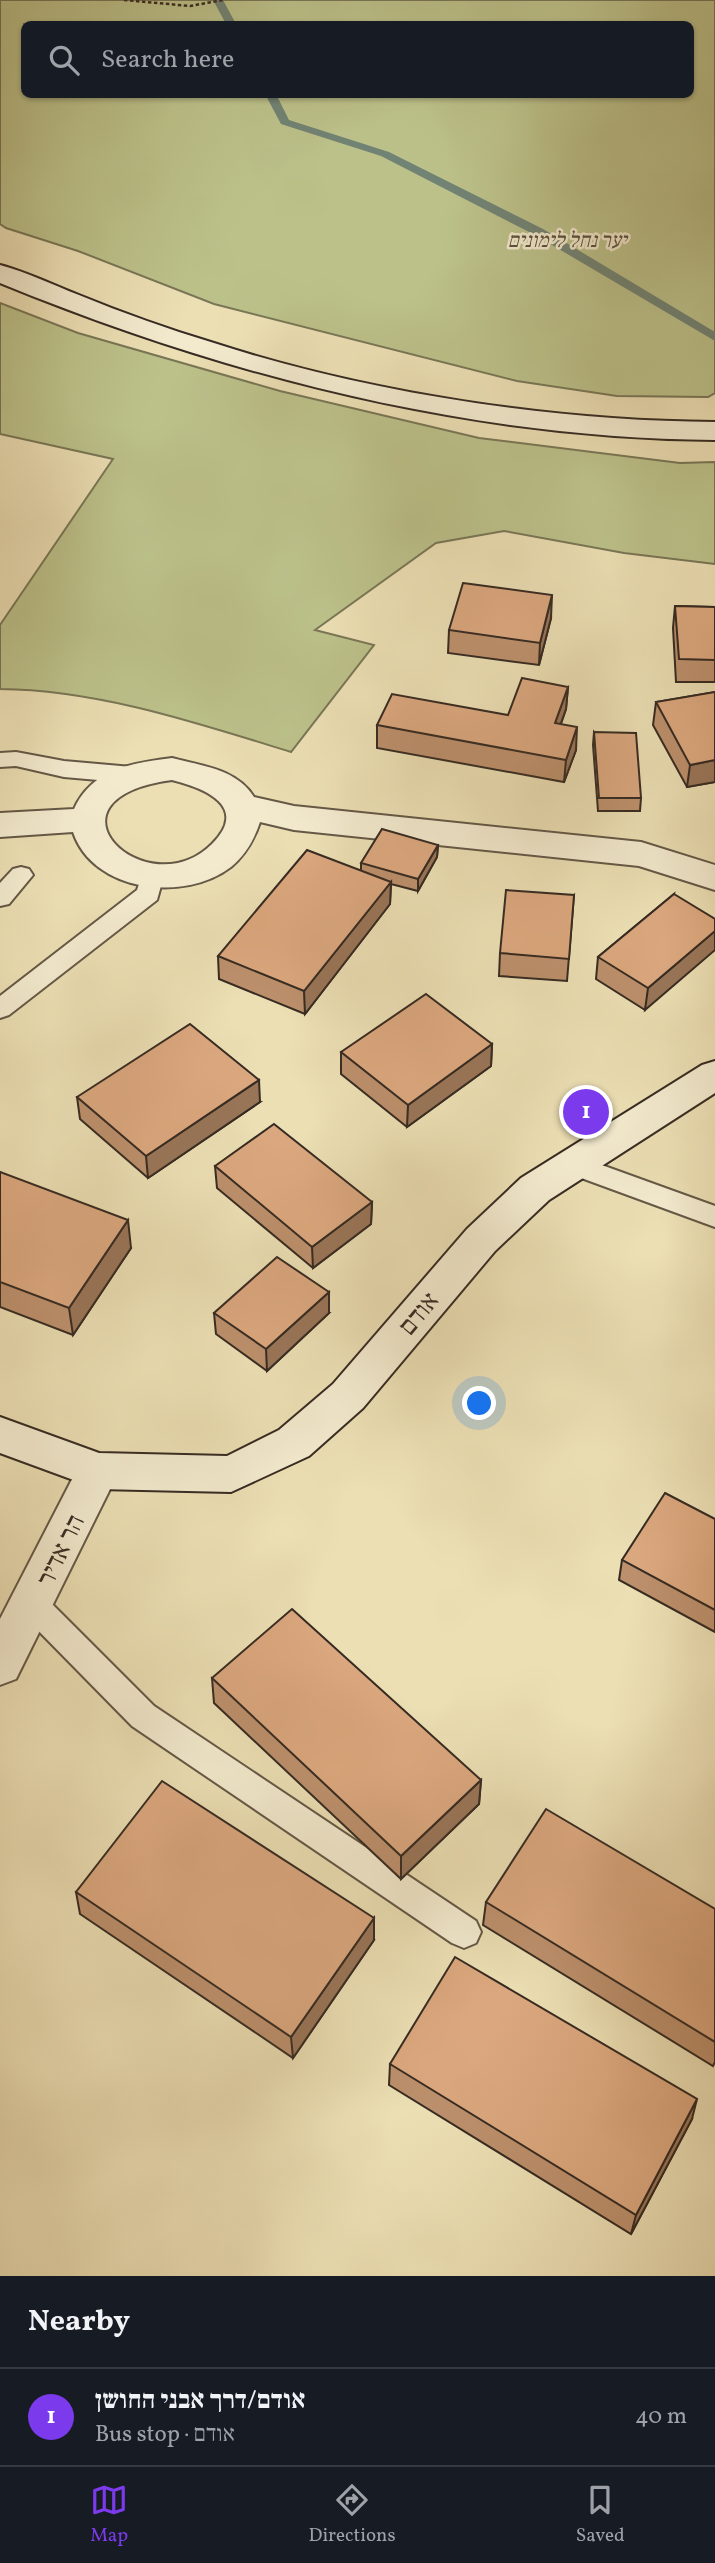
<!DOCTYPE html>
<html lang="en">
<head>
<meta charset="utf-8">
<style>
  :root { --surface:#171b24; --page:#20242c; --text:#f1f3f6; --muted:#9ea1a6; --line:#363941; --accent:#7c3aed }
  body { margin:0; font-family:Vollkorn,"Frank Ruhl Libre",serif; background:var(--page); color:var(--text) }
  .you { position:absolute; left:480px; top:1404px; width:24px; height:24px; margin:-18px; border:5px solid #fff; border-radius:50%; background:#1a73e8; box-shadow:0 0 0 10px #1a73e833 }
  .badge { display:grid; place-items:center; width:46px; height:46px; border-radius:50%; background:var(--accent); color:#fff; font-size:23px; font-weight:700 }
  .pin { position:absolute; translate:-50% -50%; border:4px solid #fff; box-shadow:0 2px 7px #0006 }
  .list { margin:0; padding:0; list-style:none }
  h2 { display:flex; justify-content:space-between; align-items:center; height:91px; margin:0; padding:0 28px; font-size:30px }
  h2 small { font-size:23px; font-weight:400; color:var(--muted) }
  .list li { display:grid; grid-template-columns:46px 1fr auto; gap:21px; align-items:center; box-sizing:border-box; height:98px; padding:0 28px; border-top:2px solid var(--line) }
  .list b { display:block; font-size:26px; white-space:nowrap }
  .list p { margin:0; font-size:23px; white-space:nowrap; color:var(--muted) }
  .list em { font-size:23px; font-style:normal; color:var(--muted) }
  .icon { flex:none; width:38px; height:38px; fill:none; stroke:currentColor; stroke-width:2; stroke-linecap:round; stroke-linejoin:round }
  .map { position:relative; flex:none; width:715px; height:2276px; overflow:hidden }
  .search { position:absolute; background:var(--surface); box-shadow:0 2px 5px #0004; left:21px; right:21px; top:21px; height:77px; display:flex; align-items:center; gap:18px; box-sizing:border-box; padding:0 24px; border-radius:10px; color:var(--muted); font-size:26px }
  .sheet { height:189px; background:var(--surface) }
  nav { display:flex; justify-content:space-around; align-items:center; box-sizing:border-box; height:98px; border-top:2px solid var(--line); background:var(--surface); font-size:19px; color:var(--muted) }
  nav a { display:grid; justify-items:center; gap:4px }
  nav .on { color:var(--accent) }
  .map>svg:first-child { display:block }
  .green { fill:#bcc18a; stroke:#797656; stroke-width:2; fill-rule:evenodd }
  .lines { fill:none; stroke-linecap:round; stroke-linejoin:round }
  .stream { fill:#718374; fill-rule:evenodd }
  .lane-casing { stroke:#645846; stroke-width:4 }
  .street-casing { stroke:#645846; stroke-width:4 }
  .secondary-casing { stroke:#362b22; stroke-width:4 }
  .path { stroke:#362b22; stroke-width:2.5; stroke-dasharray:3.5 2.5; stroke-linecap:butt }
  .lane { fill:#f3eace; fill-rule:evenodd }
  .street { fill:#f3eace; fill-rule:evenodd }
  .secondary { fill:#f3eace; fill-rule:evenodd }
  .wall { fill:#bc906c; stroke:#362b22; stroke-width:2 }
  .shaded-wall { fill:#997558; stroke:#362b22; stroke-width:2 }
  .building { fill:#dba77e; stroke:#362b22; stroke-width:2 }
  .labels { text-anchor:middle; stroke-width:5; stroke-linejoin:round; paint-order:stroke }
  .far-park-label { font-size:21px; font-style:italic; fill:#58503c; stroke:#f3eace }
  .street-label { font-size:26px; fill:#362b22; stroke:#f3eace }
</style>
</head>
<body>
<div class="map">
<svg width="715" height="2276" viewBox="0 0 715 2276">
  <rect width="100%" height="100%" fill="#ecdfb4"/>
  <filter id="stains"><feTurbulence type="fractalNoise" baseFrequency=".00286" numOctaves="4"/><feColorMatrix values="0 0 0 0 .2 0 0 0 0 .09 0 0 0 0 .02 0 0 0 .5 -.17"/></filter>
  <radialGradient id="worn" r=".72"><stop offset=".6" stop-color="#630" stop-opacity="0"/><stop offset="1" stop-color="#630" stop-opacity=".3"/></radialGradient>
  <g class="green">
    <path d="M0 0H715V393L708 397 617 396 517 381 214 304 78 251 6 228 0 224ZM690 24V94H24V24Z"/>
    <path d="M0 303 78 333 280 391 479 438 680 463 715 462V564L624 553 504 531 436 543 315 630 374 645 291 752C197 723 99 690 0 689V625L113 459 0 434Z"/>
  </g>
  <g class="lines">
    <g class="stream">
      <polygon points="213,0 223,0 236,24 226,24"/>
      <polygon points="265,94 276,94 289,120 389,152 543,229 715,332 715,341 535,235 381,156 281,124"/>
    </g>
    <g class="lane-casing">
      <g id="lane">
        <polygon points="16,752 64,761 132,767 140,770 143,775 140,780 132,783 64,777 16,766 0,767 0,753"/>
        <polygon points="21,867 29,869 33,875 9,904 0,906 0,883 13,869"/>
        <polygon points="152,867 160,869 164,875 157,900 9,1015 0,1018 0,996 137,890 144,869"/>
        <polygon points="574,1155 715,1206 715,1227 565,1172 561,1165 565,1158"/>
        <polygon points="33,1592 44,1596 154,1706 476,1921 481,1932 476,1943 464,1948 452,1943 132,1726 22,1614 18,1605 22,1596"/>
      </g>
    </g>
    <g class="street-casing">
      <g id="street">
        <path d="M172 758C202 766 237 769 254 797L294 806 641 842 715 865V890L639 866 294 830 260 822C254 840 246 854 231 867 184 903 93 892 73 832L0 837V813L74 809C92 769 132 763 172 758ZM172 780C204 788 250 806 212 844 147 909 31 799 172 780Z"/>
        <polygon points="98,1453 113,1458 119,1471 16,1679 0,1685 0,1619 83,1458"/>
      </g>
    </g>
    <g class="secondary-casing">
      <g id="secondary">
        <path d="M0 265C27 272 53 285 79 295 123 313 168 329 214 343 368 393 553 421 715 422V440C468 438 227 376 0 283Z"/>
        <polygon points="715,1061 715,1093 549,1200 495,1251 363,1408 309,1456 231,1492 98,1489 0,1453 0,1417 99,1453 227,1456 279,1430 333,1384 467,1229 521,1178 702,1065"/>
      </g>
    </g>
    <polyline class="path" points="124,0 190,6 223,0"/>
    <use href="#lane" class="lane"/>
    <use href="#street" class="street"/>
    <use href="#secondary" class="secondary"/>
  </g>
  <g class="wall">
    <polygon points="675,606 715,607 715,682 676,682 673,628"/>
    <polygon points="551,618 539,665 448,653 449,630"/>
    <polygon points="568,687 566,709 561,724 576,750 564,782 377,748 377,725 508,715"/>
    <polygon points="715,692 715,782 687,787 653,725 656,702"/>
    <polygon points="594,732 641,798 640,811 598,811 593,745"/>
    <polygon points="438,845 437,857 418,891 391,884 390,904 305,1014 219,979 218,956 361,871 361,863"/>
    <polygon points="674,894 645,1010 596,979 598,957"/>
    <polygon points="574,895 567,981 499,976 500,953"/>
    <polygon points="492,1044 491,1066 407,1127 341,1074 341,1052"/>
    <polygon points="77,1097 260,1102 148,1178 80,1119"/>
    <polygon points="215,1166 372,1202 371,1224 313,1268 217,1188"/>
    <polygon points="0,1172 131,1248 73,1335 0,1307"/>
    <polygon points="214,1313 329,1313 267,1371 216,1334"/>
    <polygon points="715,1519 715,1632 619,1580 622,1560"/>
    <polygon points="212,1678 481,1780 479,1804 401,1879 214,1703"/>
    <polygon points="76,1892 374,1940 293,2058 80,1914"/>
    <polygon points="486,1902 715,1909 715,2062 713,2066 483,1925"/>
    <polygon points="390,2064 692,2119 631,2234 389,2085"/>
  </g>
  <g class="shaded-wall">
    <polygon points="552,595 551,618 539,665 540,643"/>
    <polygon points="568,687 566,709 553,745 555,723"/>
    <polygon points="577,727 576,750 564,782 566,760"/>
    <polygon points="715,760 715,782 687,787 690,765"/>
    <polygon points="438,845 437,857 418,891 418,879"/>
    <polygon points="391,882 390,904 305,1014 304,991"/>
    <polygon points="715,931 715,950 645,1010 648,988"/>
    <polygon points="492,1044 491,1066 407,1127 408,1105"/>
    <polygon points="259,1080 260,1102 148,1178 146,1156"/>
    <polygon points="372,1202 371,1224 313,1268 312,1247"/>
    <polygon points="128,1220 131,1248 73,1335 69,1308"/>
    <polygon points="329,1292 329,1313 267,1371 266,1349"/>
    <polygon points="481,1780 479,1804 401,1879 401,1856"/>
    <polygon points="374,1918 374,1940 293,2058 291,2037"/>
    <polygon points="697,2099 692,2119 631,2234 636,2215"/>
  </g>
  <g class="building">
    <polygon points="463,583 552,595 540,643 449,630"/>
    <polygon points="675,606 715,607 715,660 679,659"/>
    <polygon points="522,678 568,687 555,723 577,727 566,760 377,725 392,694 508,715"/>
    <polygon points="715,692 715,760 690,765 656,702"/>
    <polygon points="594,732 636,733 641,798 599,798"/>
    <polygon points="382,829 438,845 418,879 361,863"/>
    <polygon points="307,850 391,882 304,991 218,956"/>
    <polygon points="506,890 574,895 569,959 500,953"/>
    <polygon points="674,894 715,919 715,931 648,988 598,957"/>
    <polygon points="426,994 492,1044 408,1105 341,1052"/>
    <polygon points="190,1024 259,1080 146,1156 77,1097"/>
    <polygon points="274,1124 372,1202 312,1247 215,1166"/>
    <polygon points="0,1172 128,1220 69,1308 0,1282"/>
    <polygon points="277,1257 329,1292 266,1349 214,1313"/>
    <polygon points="665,1493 715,1519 715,1610 622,1560"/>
    <polygon points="292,1609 481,1780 401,1856 212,1678"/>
    <polygon points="162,1781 374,1918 291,2037 76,1892"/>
    <polygon points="546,1809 715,1909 715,2042 486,1902"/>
    <polygon points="455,1957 697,2099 636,2215 390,2064"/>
  </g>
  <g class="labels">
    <g class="far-park-label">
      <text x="567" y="247">יער נחל לימונים</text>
    </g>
    <g class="street-label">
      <text transform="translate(418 1313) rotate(-50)" y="9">אודם</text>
      <text transform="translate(60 1550) rotate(-64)" y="9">הר אדיר</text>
    </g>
  </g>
  <rect width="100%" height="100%" filter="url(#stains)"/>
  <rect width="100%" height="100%" fill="url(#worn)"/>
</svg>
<div class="you"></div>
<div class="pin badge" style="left:586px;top:1112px">1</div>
<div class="search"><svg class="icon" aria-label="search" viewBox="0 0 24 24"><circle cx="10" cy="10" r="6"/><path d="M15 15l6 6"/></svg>Search here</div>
</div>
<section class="sheet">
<h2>Nearby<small></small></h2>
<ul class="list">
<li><span class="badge">1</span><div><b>אודם/דרך אבני החושן</b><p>Bus stop · אודם</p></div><em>40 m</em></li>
</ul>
</section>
<nav>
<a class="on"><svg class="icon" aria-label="map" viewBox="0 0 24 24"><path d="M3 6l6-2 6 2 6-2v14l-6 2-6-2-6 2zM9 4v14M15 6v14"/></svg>Map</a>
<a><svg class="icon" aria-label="directions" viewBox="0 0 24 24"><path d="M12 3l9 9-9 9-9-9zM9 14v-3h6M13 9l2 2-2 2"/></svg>Directions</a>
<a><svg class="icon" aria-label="saved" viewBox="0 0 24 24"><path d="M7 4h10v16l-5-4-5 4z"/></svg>Saved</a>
</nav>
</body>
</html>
